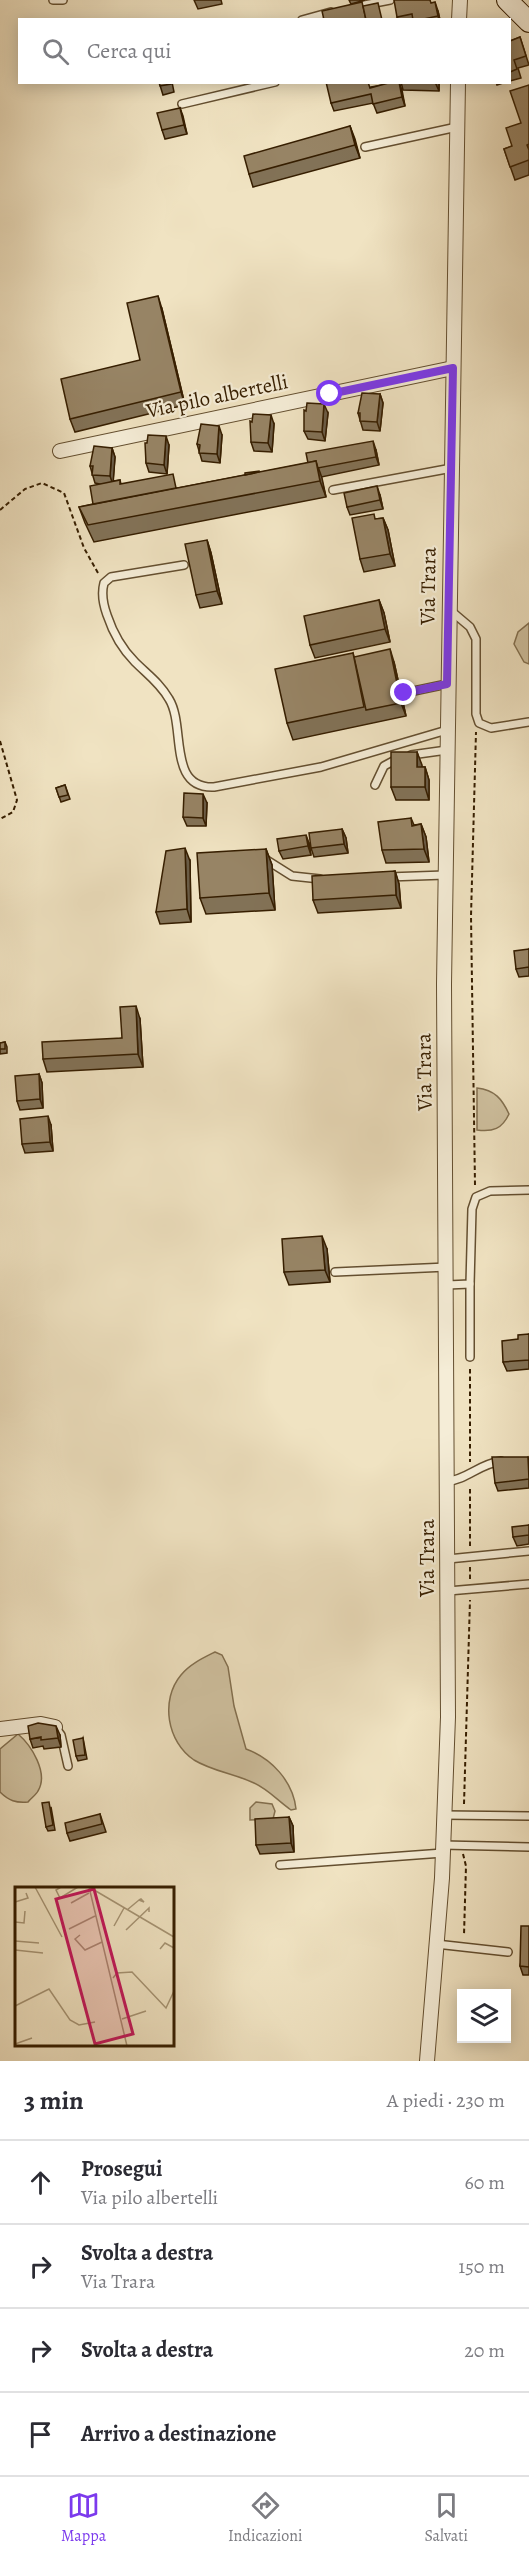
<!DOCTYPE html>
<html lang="it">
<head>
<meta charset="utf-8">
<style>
  :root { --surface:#fff; --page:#f2f2f3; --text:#2b2b33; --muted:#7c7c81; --line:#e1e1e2; --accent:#7c3aed }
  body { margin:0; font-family:Alegreya,serif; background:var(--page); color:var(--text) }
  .controls { position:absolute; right:18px; bottom:18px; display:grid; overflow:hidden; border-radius:0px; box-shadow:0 3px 15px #0003 }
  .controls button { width:54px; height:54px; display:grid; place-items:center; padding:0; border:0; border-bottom:2px solid var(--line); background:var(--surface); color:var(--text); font:30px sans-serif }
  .stop { position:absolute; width:18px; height:18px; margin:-14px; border:4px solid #7c3aed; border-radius:50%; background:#fff }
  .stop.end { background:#7c3aed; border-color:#fff; box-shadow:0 2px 6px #0008 }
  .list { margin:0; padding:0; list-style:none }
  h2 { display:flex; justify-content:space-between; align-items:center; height:78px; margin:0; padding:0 24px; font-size:26px }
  h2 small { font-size:20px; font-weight:400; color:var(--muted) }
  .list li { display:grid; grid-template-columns:39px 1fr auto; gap:18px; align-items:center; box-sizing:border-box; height:84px; padding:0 24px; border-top:2px solid var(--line) }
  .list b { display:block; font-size:22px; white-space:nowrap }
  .list p { margin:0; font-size:20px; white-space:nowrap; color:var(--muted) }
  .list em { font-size:20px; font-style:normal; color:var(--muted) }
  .icon { flex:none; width:33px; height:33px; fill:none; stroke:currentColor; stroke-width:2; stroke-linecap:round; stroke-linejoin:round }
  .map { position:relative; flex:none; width:529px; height:2061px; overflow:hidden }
  .search { position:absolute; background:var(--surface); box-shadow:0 3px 15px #0003; left:18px; right:18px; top:18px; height:66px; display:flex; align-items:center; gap:15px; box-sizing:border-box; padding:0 21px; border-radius:0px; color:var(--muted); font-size:22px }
  .sheet { height:414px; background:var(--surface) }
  nav { display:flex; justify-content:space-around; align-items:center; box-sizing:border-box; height:84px; border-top:2px solid var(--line); background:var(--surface); font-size:16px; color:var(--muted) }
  nav a { display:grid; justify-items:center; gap:3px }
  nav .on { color:var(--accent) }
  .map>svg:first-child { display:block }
  .green { fill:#d0c2a1; stroke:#837050; stroke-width:1.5 }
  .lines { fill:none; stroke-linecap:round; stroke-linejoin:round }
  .lane-casing { stroke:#644f30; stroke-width:10 }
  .street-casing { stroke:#644f30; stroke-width:16 }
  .secondary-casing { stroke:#361e00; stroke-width:22 }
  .path { stroke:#361e00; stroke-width:2; stroke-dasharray:4.5 3; stroke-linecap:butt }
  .lane { stroke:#f5edd7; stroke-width:7 }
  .street { stroke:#f5edd7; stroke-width:14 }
  .secondary { stroke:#f5edd7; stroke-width:20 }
  .wall { fill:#827257; stroke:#361e00; stroke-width:1.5 }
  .shaded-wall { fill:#6a5c47; stroke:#361e00; stroke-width:1.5 }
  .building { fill:#978465; stroke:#361e00; stroke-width:1.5 }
  .route { stroke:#7c3aed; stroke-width:8 }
  .labels { text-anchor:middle; stroke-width:4.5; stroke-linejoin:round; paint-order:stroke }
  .street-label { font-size:21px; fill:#361e00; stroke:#f5edd7 }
  .inset-road { fill:none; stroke:#a69474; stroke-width:1.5 }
  .view { fill:#c2185b; fill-opacity:0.15; stroke:#c2185b; stroke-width:3 }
  .inset-edge { fill:none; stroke:#361e00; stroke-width:3 }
</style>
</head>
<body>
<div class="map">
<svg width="529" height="2061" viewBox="0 0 529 2061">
  <rect width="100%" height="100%" fill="#f0e3c2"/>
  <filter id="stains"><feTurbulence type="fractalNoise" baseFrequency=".00333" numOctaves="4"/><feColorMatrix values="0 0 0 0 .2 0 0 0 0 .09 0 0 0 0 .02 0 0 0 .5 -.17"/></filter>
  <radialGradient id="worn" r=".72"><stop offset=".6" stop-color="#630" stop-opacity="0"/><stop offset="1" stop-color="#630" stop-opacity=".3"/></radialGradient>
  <g class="green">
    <polygon points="529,623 529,664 524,662 514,644 518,632"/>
    <path d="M477 1088C495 1090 502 1099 509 1114 502 1129 493 1132 477 1130Z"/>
    <path d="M215 1652 222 1655 228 1667 234 1706 246 1749C271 1758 293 1781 296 1809L291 1810C278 1801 269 1790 254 1783 235 1774 212 1771 194 1760 167 1742 160 1700 181 1675 190 1664 203 1658 215 1652Z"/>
    <path d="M18 1734C31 1745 49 1773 38 1791 36 1795 31 1798 28 1802 16 1803 9 1801 0 1792V1749Z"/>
    <polygon points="256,1802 272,1804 275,1811 273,1819 250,1820 250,1808"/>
  </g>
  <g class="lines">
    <g class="lane-casing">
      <g id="lane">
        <polyline points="53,0 63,0"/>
        <polyline points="354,7 390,0"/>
        <polyline points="302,20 331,12"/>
        <polyline points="182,104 275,82"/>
        <polyline points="365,147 457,127"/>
        <polyline points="333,490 452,468"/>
        <path d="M184 565 111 577 104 583C101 594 103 604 107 615 113 633 121 648 135 662 147 674 160 683 169 699 186 726 167 789 214 787L321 767 447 730"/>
        <polyline points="450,610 470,627 476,639 476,714 479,723 491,728 529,722"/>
        <polyline points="404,693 447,684"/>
        <polyline points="411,755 447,750"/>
        <polyline points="375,785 384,766 397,759"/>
        <polyline points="265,859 292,876 320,879"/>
        <polyline points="388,877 445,875"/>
        <polyline points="335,1272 447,1267"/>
        <polyline points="447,1285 470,1284 472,1209 476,1197 490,1191 529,1190"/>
        <polyline points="470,1357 470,1284"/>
        <path d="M448 1481C466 1480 479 1464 501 1461"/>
        <polyline points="448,1559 529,1551"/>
        <polyline points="448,1591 529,1584"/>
        <polyline points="55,1727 61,1735 68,1766"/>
        <polyline points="444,1815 529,1816"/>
        <polyline points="443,1845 529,1847"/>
        <polyline points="280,1865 443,1853"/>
        <polyline points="436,1944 508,1952"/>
      </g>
    </g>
    <g class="street-casing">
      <g id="street">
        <polyline points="459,20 460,0"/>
        <polyline points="60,451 453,368"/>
        <polyline points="0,1729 41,1724 55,1727"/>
        <polyline points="427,2061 442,1878 448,1717 444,984 458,82"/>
      </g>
    </g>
    <g class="secondary-casing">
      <polyline id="secondary" points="507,0 529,22"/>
    </g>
    <g class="path">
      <polyline points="0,510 25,489 42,483 64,493 84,548 98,573"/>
      <polyline points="0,741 17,800 13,812 0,819"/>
      <polyline points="475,1185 471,916 476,732"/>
      <polyline points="470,1369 470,1462"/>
      <polyline points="470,1546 470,1486"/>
      <polyline points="470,1579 470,1567"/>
      <polyline points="464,1804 470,1600"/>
      <polyline points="463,1854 466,1866 464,1935"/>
    </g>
    <use href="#lane" class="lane"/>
    <use href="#street" class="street"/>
    <use href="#secondary" class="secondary"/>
  </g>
  <g class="wall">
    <polygon points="194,0 221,0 222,4 198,9"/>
    <polygon points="349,0 365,0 351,4"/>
    <polygon points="432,3 438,11 440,20 398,20 397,17"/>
    <polygon points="520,37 529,65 518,68 521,78 510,81 510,41"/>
    <polygon points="159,82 172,82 174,92 163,95"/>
    <polygon points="399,82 405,106 377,113 373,103 334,111 331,103 371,87"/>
    <polygon points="401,82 439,82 439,91 403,90"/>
    <polygon points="496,82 506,82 497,85"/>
    <polygon points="529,85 529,175 515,180 504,149 512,146 521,123"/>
    <polygon points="180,108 187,134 165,139 162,130"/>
    <polygon points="350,126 360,158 253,187 249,174"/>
    <polygon points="162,309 185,405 75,432 70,419 140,360"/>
    <polygon points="380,394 383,403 380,431 363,430 358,413"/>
    <polygon points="328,413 325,441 308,439 304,431"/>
    <polygon points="274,424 272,452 254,451 251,442"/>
    <polygon points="222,435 220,463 202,461 197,444"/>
    <polygon points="147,443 169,445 167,474 149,472 146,463"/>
    <polygon points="112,448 115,457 113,481 120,480 121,484 178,488 376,450 379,465 321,477 326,497 94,542 85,523 79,507 93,504 100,484 95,483 90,466"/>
    <polygon points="380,495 383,509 350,515 347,507"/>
    <polygon points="383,518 388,530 395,566 364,572 360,559 376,519"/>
    <polygon points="207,540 211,553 222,604 200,608 196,595"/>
    <polygon points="379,600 384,613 390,642 315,658 310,645"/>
    <polygon points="353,653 354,657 394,662 406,716 293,740 287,723"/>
    <polygon points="417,752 422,767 425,767 429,780 429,800 396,800 391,787"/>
    <polygon points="65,785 70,799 61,802 56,788"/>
    <polygon points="207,803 206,826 187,826 183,817"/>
    <polygon points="411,818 414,825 421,824 426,837 429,862 386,863 382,850"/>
    <polygon points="342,829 346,838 348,853 314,857 311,848"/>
    <polygon points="309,843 311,855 283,859 279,851"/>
    <polygon points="266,849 272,865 275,910 206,914 200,898"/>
    <polygon points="190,861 191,922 160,924 156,912"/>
    <polygon points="395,871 399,884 401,908 318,913 313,900"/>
    <polygon points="529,949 529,976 519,977 516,969"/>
    <polygon points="140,1019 143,1067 47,1072 43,1059 122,1038"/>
    <polygon points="5,1042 7,1047 7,1053 0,1054 0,1043"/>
    <polygon points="39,1074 42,1083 43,1108 20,1110 17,1101"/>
    <polygon points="51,1125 53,1151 25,1153 22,1144"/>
    <polygon points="327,1249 330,1282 289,1285 284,1272"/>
    <polygon points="529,1334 529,1369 507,1371 503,1362 518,1339"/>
    <polygon points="528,1457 529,1461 529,1488 498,1491 495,1483"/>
    <polygon points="529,1525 529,1544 517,1546 513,1537"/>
    <polygon points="60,1735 61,1747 44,1749 43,1746 33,1748 30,1739"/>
    <polygon points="83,1738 87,1759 78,1761 76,1756"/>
    <polygon points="51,1807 55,1830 48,1831 46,1827"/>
    <polygon points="100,1814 106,1832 70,1841 67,1833"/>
    <polygon points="289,1817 293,1826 294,1852 260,1854 256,1845"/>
    <polygon points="529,1926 529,1975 523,1975 520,1966"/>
  </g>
  <g class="shaded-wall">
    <polygon points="435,2 438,11 440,20 439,20 438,16"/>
    <polygon points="399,82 402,90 405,106 402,97"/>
    <polygon points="435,82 439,82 439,91"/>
    <polygon points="180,108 183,116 187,134 184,125"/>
    <polygon points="350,126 355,139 360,158 355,145"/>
    <polygon points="158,296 162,309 185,405 181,392"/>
    <polygon points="380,394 383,403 380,431 377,422"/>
    <polygon points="324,404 328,413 325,441 322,432"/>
    <polygon points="271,415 274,424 272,452 268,443"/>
    <polygon points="219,426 222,435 220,463 217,454"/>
    <polygon points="166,436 169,445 167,474 164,465"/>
    <polygon points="373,441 376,450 379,465 376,457"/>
    <polygon points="112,448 115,457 113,485 110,476"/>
    <polygon points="316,461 322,478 326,497 320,481"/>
    <polygon points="377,486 380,495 383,509 380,500"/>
    <polygon points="383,518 388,530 395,566 390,554"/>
    <polygon points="207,540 211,553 222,604 217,591"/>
    <polygon points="379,600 384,613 390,642 385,629"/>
    <polygon points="390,649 394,662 406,716 401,703"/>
    <polygon points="417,752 422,765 422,780 417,767"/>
    <polygon points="425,767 429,780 429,800 425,787"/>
    <polygon points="203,794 207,803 206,826 203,818"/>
    <polygon points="421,824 426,837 429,862 424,849"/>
    <polygon points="342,829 346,838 348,853 344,844"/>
    <polygon points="306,835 309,843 311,855 308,846"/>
    <polygon points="185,848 190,861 191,922 187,909"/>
    <polygon points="266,849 272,865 275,910 269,893"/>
    <polygon points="395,871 399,884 401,908 396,895"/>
    <polygon points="136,1006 140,1019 143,1067 138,1054"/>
    <polygon points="39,1074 42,1083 43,1108 40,1099"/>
    <polygon points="48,1116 51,1125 53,1151 50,1142"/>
    <polygon points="322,1236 327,1249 330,1282 325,1270"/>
    <polygon points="56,1726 60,1735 61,1747 58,1738"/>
    <polygon points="289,1817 293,1826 294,1852 291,1843"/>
  </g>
  <g class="building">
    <polygon points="394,0 430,0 431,3 435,2 438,16 419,20 413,20 412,14 397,17"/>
    <polygon points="362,2 366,20 324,20 322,11"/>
    <polygon points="378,3 382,20 366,20 363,6"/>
    <polygon points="520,37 526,56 514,60 517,69 510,72 510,41"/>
    <polygon points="159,82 171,82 171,84 160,86"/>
    <polygon points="326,82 368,82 370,88 392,82 399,82 402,97 373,104 371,94 331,103"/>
    <polygon points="529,85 529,144 527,145 529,150 529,160 510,167 504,149 512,146 506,128 521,123 510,91"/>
    <polygon points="180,108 184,125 162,130 157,113"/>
    <polygon points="350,126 355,145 249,174 244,156"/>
    <polygon points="158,296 181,392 70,419 61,379 140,360 127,303"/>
    <polygon points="362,393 380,394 377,422 360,421 360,413 358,413"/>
    <polygon points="307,403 324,404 322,432 304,431 304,410 306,411"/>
    <polygon points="253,414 271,415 268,443 251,442 250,421 252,422"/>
    <polygon points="201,424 219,426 217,454 199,453 200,445 197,444"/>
    <polygon points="148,435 166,436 164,465 146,463 145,443 147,443"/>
    <polygon points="373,441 376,457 318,468 316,461 308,463 306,453"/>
    <polygon points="94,446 112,448 110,476 92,475 93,466 90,466"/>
    <polygon points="316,461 320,481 88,525 79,507"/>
    <polygon points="259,471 259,472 245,475 245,473"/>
    <polygon points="173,474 176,488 93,504 90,486 120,480 120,484"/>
    <polygon points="377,486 380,500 347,507 344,493"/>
    <polygon points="374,514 375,519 383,518 390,554 360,559 352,518"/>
    <polygon points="207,540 217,591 196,595 185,544"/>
    <polygon points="379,600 385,629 310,645 304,616"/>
    <polygon points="390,649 401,703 366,710 354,657"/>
    <polygon points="353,653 364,707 287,723 275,669"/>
    <polygon points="391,752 417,752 417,767 425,767 425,787 391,787"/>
    <polygon points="65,785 68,795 59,797 56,788"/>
    <polygon points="184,793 203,794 203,818 183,817"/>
    <polygon points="411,818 412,826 421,824 424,849 382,850 378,822"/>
    <polygon points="342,829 344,844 311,848 309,833"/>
    <polygon points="306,835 308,846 279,851 277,839"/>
    <polygon points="185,848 187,909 156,912 166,851"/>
    <polygon points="266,849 269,893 200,898 197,853"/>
    <polygon points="395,871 396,895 313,900 312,876"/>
    <polygon points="529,949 529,967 516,969 514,951"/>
    <polygon points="136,1006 138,1054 43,1059 42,1042 122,1038 120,1007"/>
    <polygon points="5,1042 5,1049 0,1049 0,1043"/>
    <polygon points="39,1074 40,1099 17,1101 15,1076"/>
    <polygon points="48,1116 50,1142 22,1144 20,1119"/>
    <polygon points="322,1236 325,1270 284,1272 282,1239"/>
    <polygon points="529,1334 529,1360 503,1362 502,1341 518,1339 518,1335"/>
    <polygon points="492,1457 528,1457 529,1479 495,1483"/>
    <polygon points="529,1525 529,1535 513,1537 512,1527"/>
    <polygon points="38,1723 56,1726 58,1738 41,1740 41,1737 30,1739 28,1726"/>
    <polygon points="83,1738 85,1755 76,1756 73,1740"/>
    <polygon points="49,1802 53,1825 46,1827 42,1803"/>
    <polygon points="100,1814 102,1824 67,1833 65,1823"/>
    <polygon points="289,1817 291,1843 256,1845 255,1819"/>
    <polygon points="521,1926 529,1926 529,1967 520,1966"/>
  </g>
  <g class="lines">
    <polyline class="route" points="330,394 453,368 447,684 404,693"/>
  </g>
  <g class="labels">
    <g class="street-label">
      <text transform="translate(217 396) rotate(-12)" y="7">Via pilo albertelli</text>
      <text transform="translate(428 586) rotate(-89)" y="7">Via Trara</text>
      <text transform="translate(424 1072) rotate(-91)" y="7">Via Trara</text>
      <text transform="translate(427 1558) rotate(-90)" y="7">Via Trara</text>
    </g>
  </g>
  <g transform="translate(15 1887)">
    <rect width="159" height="159" fill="#f0e3c2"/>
    <path class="inset-road" d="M20 0 47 50M46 0 41 3 45 11 63 0M74 0 112 159M74 0 159 50M0 15 13 11 11 6M56 16 74 6M112 23 124 13 129 15 126 12 124 13M0 35 9 36 10 24M99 39 109 21M54 42 80 29M111 43 134 21V25M65 48 60 52 70 63 87 55M0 54 24 56M145 62 150 56 159 61M0 63 28 66M98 91 102 86 117 85 151 121 159 104M0 119 34 102 55 133 64 138 80 135M107 132 131 124M0 157 17 151"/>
    <path class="view" d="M79 2 118 147 80 157 41 12Z"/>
    <rect width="159" height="159" class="inset-edge"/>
  </g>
  <rect width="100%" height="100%" filter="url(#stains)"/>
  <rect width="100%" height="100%" fill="url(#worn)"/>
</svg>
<div class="controls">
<button><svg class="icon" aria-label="layers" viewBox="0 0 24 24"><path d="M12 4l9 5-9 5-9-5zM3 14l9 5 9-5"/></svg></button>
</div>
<div class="stop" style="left:330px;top:394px"></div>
<div class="stop end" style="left:404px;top:693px"></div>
<div class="search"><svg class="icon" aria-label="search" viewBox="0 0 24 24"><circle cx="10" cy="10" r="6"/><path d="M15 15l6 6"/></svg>Cerca qui</div>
</div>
<section class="sheet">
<h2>3 min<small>A piedi · 230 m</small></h2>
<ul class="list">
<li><svg class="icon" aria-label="ahead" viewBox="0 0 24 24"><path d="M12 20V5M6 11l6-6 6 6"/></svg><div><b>Prosegui</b><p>Via pilo albertelli</p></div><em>60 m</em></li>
<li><svg class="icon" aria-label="right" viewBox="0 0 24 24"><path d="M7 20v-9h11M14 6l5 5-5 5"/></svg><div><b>Svolta a destra</b><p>Via Trara</p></div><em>150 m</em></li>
<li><svg class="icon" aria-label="right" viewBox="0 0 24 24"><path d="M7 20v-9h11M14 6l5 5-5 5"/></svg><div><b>Svolta a destra</b></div><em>20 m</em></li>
<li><svg class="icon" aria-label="arrive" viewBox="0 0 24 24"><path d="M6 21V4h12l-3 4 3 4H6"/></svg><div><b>Arrivo a destinazione</b></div></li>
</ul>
</section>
<nav>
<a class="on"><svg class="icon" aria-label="map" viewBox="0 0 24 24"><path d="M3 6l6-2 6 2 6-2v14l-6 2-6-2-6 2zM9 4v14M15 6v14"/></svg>Mappa</a>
<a><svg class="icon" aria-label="directions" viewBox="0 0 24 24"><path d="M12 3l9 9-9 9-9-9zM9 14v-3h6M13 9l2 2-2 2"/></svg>Indicazioni</a>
<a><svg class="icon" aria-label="saved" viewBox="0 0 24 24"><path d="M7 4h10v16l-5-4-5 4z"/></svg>Salvati</a>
</nav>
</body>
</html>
